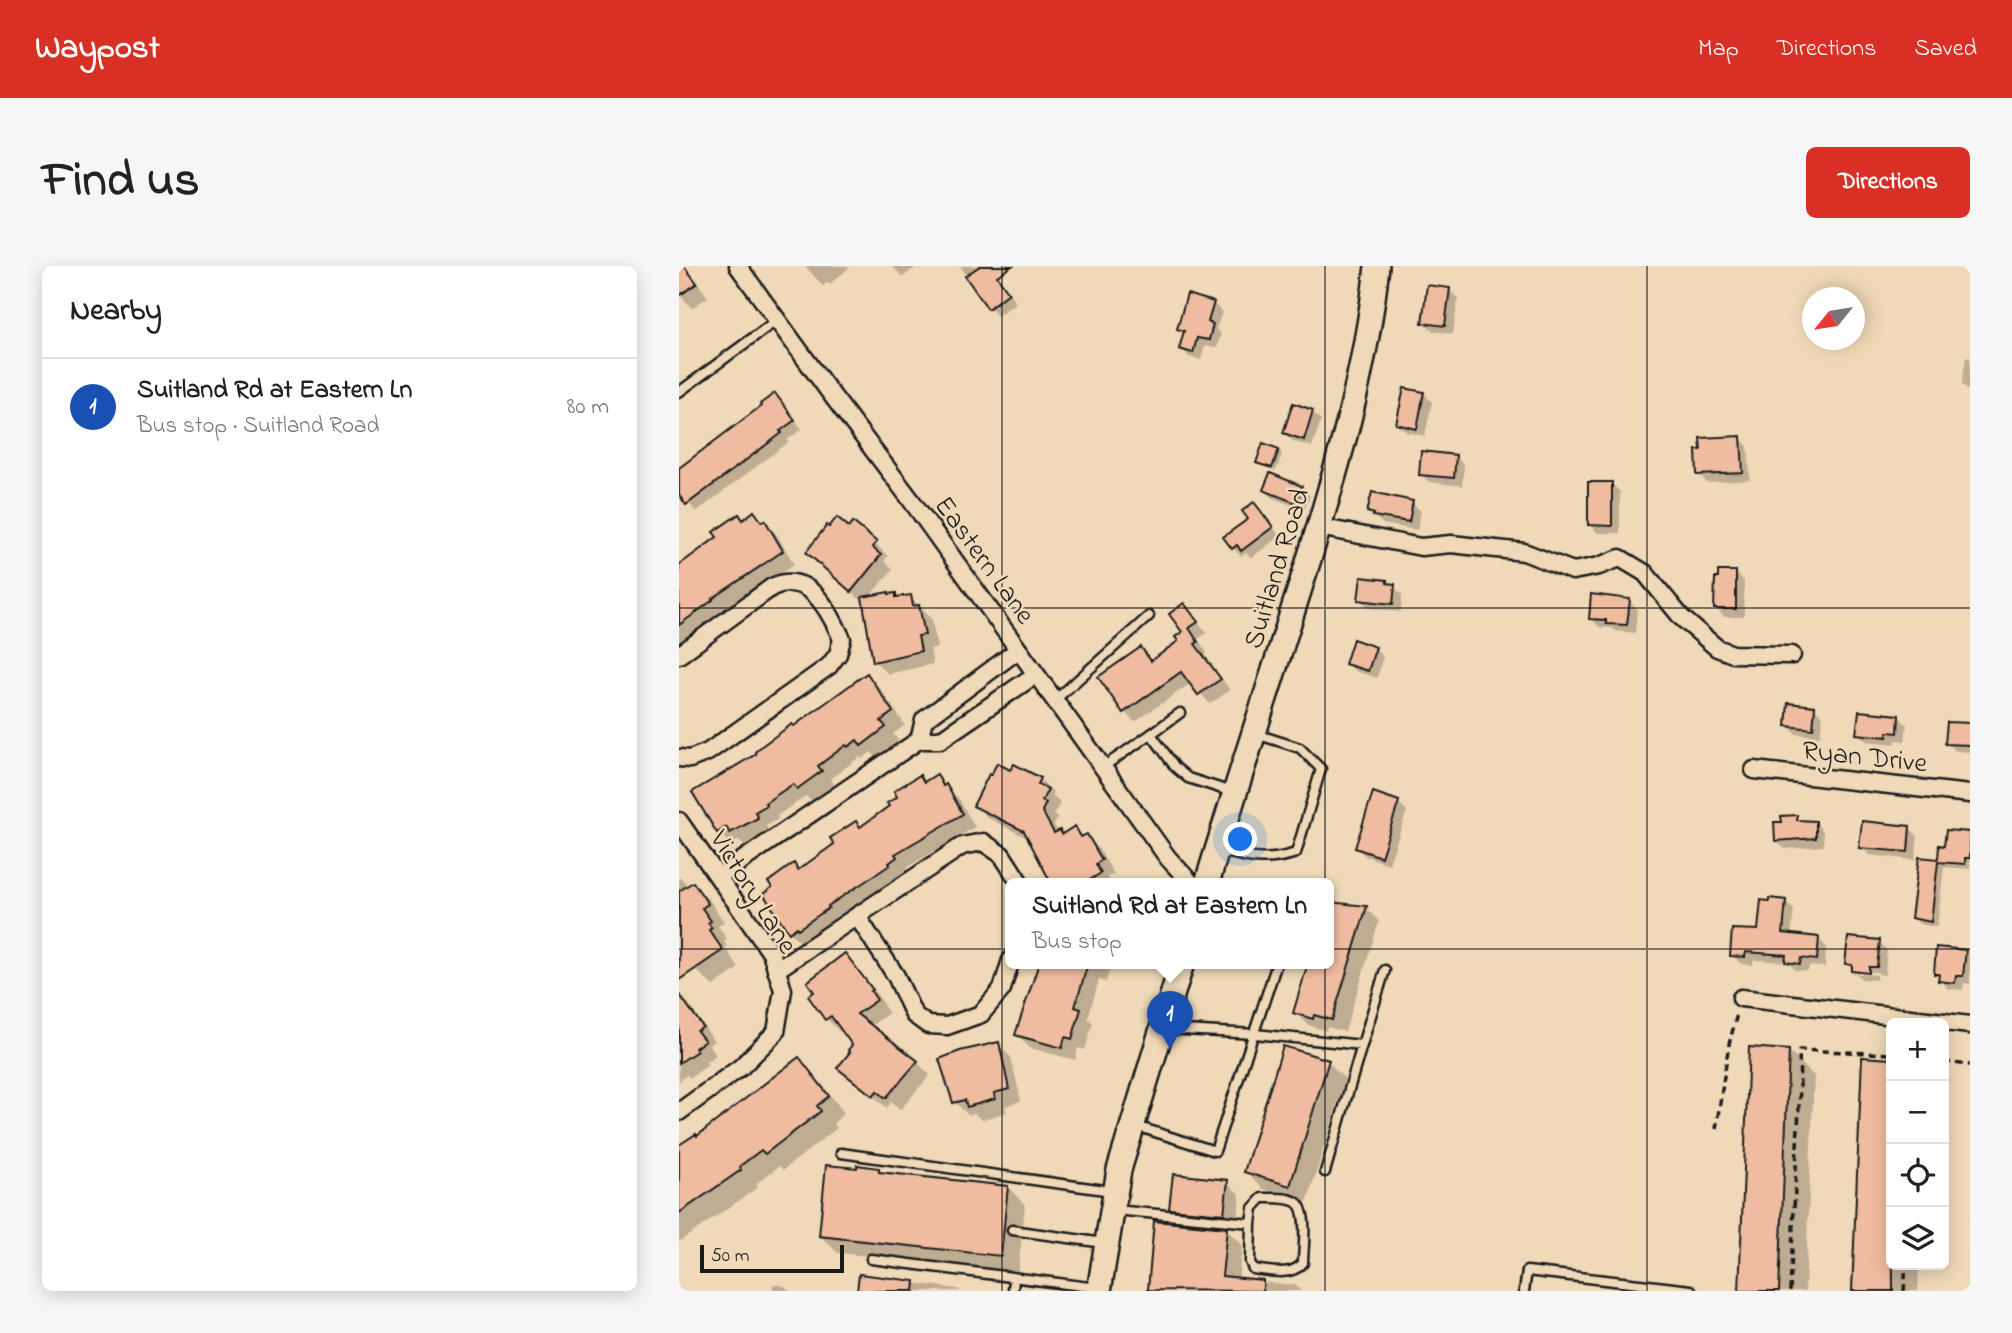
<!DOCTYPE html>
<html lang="en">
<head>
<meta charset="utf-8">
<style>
  :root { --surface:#fff; --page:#f6f6f6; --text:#222; --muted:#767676; --line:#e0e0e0; --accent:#d93025 }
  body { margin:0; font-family:"Indie Flower",sans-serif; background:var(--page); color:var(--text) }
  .controls { position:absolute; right:21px; bottom:21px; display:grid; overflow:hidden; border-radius:10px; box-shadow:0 4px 18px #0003 }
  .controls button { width:63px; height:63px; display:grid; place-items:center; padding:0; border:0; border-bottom:2px solid var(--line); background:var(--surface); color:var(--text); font:35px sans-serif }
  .compass { position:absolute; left:1123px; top:21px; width:63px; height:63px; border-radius:50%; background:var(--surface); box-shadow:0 4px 18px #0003; rotate:240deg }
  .scale { position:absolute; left:21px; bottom:18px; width:144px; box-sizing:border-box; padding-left:7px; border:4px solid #1c1c1c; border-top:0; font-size:19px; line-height:24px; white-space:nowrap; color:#1c1c1c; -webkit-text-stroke:5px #efd9b8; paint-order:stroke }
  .you { position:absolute; left:562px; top:574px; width:24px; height:24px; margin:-18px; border:5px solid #fff; border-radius:50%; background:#1a73e8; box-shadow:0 0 0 10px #1a73e833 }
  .badge { display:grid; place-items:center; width:46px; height:46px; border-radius:50%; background:var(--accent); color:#fff; font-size:23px; font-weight:700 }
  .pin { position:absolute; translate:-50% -58px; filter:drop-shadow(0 2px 4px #0008) }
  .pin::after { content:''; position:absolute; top:37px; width:24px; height:21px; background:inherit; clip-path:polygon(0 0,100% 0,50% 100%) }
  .popup { position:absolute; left:326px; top:612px; width:329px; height:91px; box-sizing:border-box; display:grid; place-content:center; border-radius:10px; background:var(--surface); filter:drop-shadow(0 2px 5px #0005); font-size:23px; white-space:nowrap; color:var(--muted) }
  .popup b { font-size:26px; color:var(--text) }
  .popup::after { content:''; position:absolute; left:50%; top:100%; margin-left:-14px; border:14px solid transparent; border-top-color:var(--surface) }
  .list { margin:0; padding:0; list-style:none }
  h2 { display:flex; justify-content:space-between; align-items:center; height:91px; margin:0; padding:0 28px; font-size:30px }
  h2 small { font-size:23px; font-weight:400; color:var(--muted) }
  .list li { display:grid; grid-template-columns:46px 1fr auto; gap:21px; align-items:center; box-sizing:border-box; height:98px; padding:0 28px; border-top:2px solid var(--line) }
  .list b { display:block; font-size:26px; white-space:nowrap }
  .list p { margin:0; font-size:23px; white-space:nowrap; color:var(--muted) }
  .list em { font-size:23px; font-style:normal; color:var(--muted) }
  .icon { flex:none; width:38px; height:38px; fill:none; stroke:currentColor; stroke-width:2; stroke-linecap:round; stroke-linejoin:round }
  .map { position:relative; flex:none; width:1291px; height:1025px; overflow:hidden; border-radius:10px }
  header { display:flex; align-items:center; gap:42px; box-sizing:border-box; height:98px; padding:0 35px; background:var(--accent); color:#fff }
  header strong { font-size:33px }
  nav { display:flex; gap:38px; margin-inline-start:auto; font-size:24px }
  .intro { display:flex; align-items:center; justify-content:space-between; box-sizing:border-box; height:168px; padding:0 42px }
  h1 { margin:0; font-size:49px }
  .button { padding:18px 32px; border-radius:10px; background:var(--accent); color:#fff; font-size:24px; font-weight:700 }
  main { display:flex; gap:42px; padding:0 42px }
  aside { flex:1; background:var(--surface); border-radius:10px; box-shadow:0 4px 18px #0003 }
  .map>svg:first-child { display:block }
  .shadow { fill:#0003 }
  .building { fill:#efbca0; stroke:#1c1c1c; stroke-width:2 }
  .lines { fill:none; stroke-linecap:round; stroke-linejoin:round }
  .service-casing { stroke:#1c1c1c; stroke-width:13 }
  .minor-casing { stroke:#1c1c1c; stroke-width:21 }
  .secondary-casing { stroke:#1c1c1c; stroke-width:28 }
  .path { stroke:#1c1c1c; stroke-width:3.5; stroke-dasharray:7 5; stroke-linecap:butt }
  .service { stroke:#efd9b8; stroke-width:8 }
  .minor { stroke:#efd9b8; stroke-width:16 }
  .secondary { stroke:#efd9b8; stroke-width:23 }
  .grid { fill:none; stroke:#1c1c1c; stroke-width:2; stroke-opacity:0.55 }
  .labels { text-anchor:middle; stroke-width:5; stroke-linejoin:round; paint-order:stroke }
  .street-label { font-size:28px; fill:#1c1c1c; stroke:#efd9b8 }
</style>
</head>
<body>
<header>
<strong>Waypost</strong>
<nav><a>Map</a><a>Directions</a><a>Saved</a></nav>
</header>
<div class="intro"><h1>Find us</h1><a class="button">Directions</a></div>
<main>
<aside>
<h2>Nearby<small></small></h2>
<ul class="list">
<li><span class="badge" style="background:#1a4fb4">1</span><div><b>Suitland Rd at Eastern Ln</b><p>Bus stop · Suitland Road</p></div><em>80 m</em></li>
</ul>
</aside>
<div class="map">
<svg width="1291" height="1025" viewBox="0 0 1291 1025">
  <rect width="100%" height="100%" fill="#efd9b8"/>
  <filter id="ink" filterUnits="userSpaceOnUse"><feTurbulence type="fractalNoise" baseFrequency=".0143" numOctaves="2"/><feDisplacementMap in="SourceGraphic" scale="14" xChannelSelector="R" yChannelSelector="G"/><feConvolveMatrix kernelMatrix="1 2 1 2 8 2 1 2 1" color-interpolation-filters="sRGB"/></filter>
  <g filter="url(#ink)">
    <g class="shadow">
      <polygon points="0,0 6,0 29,31 13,42 2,30 0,32"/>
      <polygon points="126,0 168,0 170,2 151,18 149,16 144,20"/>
      <polygon points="213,0 236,0 237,1 224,11"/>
      <polygon points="281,0 312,0 337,37 318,50"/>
      <polygon points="770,24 779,32 774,68 754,65 745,57"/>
      <polygon points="534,37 543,46 537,63 542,68 538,82 526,80 522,94 510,91 502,82 506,68 500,62"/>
      <polygon points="1287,91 1291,92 1291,126 1283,118"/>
      <polygon points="745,128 753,136 746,170 727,166 718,157"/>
      <polygon points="96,129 123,163 108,174 110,176 17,246 0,226 0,202 85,140"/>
      <polygon points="633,145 642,154 633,181 614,175 606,167"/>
      <polygon points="1061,172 1069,180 1071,214 1028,217 1020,208"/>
      <polygon points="599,184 603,188 597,205 579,196"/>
      <polygon points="777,191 785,199 783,220 750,216 742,208"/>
      <polygon points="933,218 941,226 941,267 919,267 911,259"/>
      <polygon points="622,221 631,230 625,244 594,232 586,224"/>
      <polygon points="733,237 742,245 738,264 704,258 690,246"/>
      <polygon points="583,247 601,270 572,292 567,287 562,290 554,282"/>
      <polygon points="75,248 98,269 115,298 0,380 0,295 4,299"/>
      <polygon points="174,258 209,290 205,295 214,303 190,331 216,329 220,333 231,331 244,343 253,354 258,382 251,383 254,398 209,408 196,395 185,337 143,299"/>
      <polygon points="1056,306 1065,315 1065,351 1045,351 1037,342"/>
      <polygon points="707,315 723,328 722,346 690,342 681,334"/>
      <polygon points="950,335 958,343 956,367 937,365 933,362 920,361 912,352"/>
      <polygon points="505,339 528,367 519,373 528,387 526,389 551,424 531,438 512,417 456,456 445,446 461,383 473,396 502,375 505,366"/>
      <polygon points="696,382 704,391 698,412 676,405 668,397"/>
      <polygon points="188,409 201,422 226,459 214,468 219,474 197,491 192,486 183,493 181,491 151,513 155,518 132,535 127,530 98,550 99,553 87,560 90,565 65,579 60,574 52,579 39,566 80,489"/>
      <polygon points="1135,442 1144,450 1141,470 1117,468 1109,460"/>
      <polygon points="1220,451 1228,459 1226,475 1217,474 1216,478 1187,475 1179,467"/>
      <polygon points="1269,458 1291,459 1291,486 1277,485 1268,477"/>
      <polygon points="332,506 361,513 374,526 373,529 381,537 375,548 379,552 375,559 379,567 384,569 396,562 405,571 407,570 420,583 435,608 428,611 432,617 375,617 352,574 309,552 296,539"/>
      <polygon points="258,511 280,533 296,561 227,602 229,605 221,611 222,612 124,679 111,666 115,600 120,605 212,541 241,512 246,517"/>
      <polygon points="719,536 728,545 710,598 686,590 678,582"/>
      <polygon points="1117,551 1122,556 1136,556 1144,565 1145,580 1106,583 1097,574 1104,558"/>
      <polygon points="1230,562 1239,570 1236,594 1190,589 1182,581"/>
      <polygon points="1268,565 1291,568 1291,603 1265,601 1258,661 1240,658 1234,651 1241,593 1261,595 1267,582"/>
      <polygon points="0,611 10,620 14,618 31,635 45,656 39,660 48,673 45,675 48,680 46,682 60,702 34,720 0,688"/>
      <polygon points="1107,636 1115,644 1112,670 1139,672 1147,681 1146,701 1130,700 1129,705 1116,704 1109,696 1075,694 1074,699 1062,698 1053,689 1080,666"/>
      <polygon points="687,642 700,655 666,766 648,761 647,765 629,759 616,746"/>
      <polygon points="1200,676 1208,684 1206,709 1199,708 1199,706 1176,704 1180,708 1198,709 1198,714 1183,713 1168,698"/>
      <polygon points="1286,685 1291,690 1291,718 1285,717 1284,724 1269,723 1257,707"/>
      <polygon points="166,689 178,702 205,738 204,739 210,747 192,760 238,796 251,809 221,844 212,836 208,842 161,802 173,786 175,779 164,763 161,766 148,753"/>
      <polygon points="361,697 432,697 427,716 420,714 409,752 414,757 406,784 399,782 396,794 351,782 338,769"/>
      <polygon points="0,728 9,737 35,775 30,779 37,789 27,796 29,799 11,812 8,809 0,815"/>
      <polygon points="319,778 332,791 342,835 326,840 328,846 302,854 296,848 289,849 276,836"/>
      <polygon points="1110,785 1135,810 1126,1025 1061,1025"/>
      <polygon points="120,793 137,810 165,847 154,858 158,862 104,904 100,900 78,917 78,922 0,976 0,882 18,872"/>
      <polygon points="1185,793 1212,794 1212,999 1240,999 1239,1025 1174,1025"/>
      <polygon points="649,796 666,813 628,936 584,923 567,905"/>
      <polygon points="200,903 204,908 329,921 346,939 339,1006 159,987 141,970"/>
      <polygon points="548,916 561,929 558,960 505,955 492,942"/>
      <polygon points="1291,949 1291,1025 1288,1025"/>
      <polygon points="547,963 563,979 559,1014 616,1019 622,1025 473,1025 470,1023"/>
      <polygon points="182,1010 279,1023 281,1025 180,1025"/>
      <polygon points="94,1018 106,1020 110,1025 94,1025"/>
    </g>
    <g class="building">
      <polygon points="0,0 5,0 18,17 0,30"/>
      <polygon points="301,0 333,0 318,10 330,27 309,43 286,10"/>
      <polygon points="748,19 771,22 766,60 743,57"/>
      <polygon points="508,28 535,36 529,56 534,58 530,74 518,72 514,87 500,83 505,65 498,63"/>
      <polygon points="725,122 745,126 738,163 717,158"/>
      <polygon points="96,127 116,154 101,165 103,167 7,239 0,229 0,202 82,140 81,138"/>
      <polygon points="614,137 634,144 625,174 604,167"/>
      <polygon points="1062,170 1064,207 1018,209 1017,184 1022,184 1021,172"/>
      <polygon points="584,177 600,183 593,202 577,197"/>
      <polygon points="742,185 777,189 775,212 740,209"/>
      <polygon points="591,207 623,220 617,237 584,224"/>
      <polygon points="909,216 933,216 933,260 909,259"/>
      <polygon points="693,226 734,235 730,256 694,250 695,248 688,246"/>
      <polygon points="575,236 594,261 562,285 558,279 553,283 544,271 569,253 563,245"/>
      <polygon points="75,245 83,256 86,254 104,285 33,333 34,334 0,359 0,299 38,271 34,266 60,248 64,254"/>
      <polygon points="158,251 170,261 174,256 198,276 193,281 202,289 172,326 127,286 148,259 150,261"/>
      <polygon points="1039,305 1057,305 1057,343 1035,343 1036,312 1039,312"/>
      <polygon points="682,311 708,314 708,317 716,318 714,338 679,334"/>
      <polygon points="210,326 210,328 217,327 217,331 232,329 234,340 240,339 246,369 239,370 242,385 194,396 183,331"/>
      <polygon points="912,328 951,333 948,359 927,358 927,354 910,353"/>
      <polygon points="505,337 519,356 510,362 519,376 516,378 542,413 519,429 502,406 444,447 419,411 462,381 472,395 499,375 496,371 503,366 490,348"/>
      <polygon points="674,373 697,381 689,405 666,398"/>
      <polygon points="188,407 214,446 202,455 207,461 182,480 178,474 169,481 167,479 139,500 143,505 118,523 114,518 86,537 88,539 76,546 79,552 51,567 47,561 38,567 13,526 77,488 76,486 84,479 113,458 115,460 123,454"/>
      <polygon points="1109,437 1136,440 1134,463 1107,460"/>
      <polygon points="1180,445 1220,449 1219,467 1209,466 1208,471 1177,468"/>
      <polygon points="1268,456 1291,457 1291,479 1266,478"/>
      <polygon points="318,497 331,504 335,498 362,512 359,518 369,523 363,535 367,537 363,545 375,567 381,564 383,568 396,560 402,571 408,568 423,594 417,598 422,607 406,617 372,617 345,565 294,540 310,508 312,509"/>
      <polygon points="258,508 264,520 267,518 284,548 216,588 218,591 210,597 211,599 149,640 150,642 119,663 118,661 110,667 84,628 93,621 89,616 115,597 119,604 155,578 151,572 177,555 181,561 210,540 208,537 218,531 215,525 241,509 245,516"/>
      <polygon points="694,526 720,535 702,591 676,582"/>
      <polygon points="1118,549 1118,554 1137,555 1137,572 1096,575 1095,556 1103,556 1102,550"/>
      <polygon points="1183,555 1231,560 1229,586 1180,582"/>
      <polygon points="1267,564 1291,566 1291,592 1286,592 1286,598 1259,596 1252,656 1232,652 1240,591 1259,593 1260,579 1265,580"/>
      <polygon points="14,616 29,638 23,642 32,655 29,657 33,662 30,664 44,684 0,714 0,625"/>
      <polygon points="1090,632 1107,634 1104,667 1140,671 1138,694 1122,692 1121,698 1106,696 1107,689 1067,686 1066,691 1051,690 1053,663 1079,664 1082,634 1090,635"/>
      <polygon points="650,636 688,640 653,754 635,749 634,753 614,747 629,697 650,697"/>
      <polygon points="1169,671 1201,674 1198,701 1190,701 1190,707 1173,705 1173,699 1166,698"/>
      <polygon points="1257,681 1287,684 1284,710 1277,710 1276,717 1259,715 1260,708 1255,708"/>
      <polygon points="166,687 194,724 192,725 198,734 178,748 239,795 207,832 198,825 194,830 158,802 171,786 169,784 173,779 152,750 146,754 129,730 135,726 128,716"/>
      <polygon points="360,697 409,697 396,741 402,743 393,773 386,771 383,782 336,769"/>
      <polygon points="0,728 24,761 18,765 26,775 16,782 18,785 0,797"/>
      <polygon points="320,776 330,823 315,827 316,833 288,841 286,834 274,837 260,793 281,785"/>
      <polygon points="604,780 650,794 611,920 565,906"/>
      <polygon points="1070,781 1110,784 1100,1025 1060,1025"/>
      <polygon points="120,791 150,830 138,840 142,845 86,888 82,884 61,900 62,904 0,947 0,879 17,868 18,870"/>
      <polygon points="1183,791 1212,793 1214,1025 1173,1025"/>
      <polygon points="147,899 178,902 178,899 200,902 200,906 329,920 322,990 140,970"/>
      <polygon points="494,908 549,914 545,948 490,943"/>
      <polygon points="475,955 548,962 543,1010 584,1014 584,1025 469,1024"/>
      <polygon points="180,1008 236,1015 235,1025 178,1025"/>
    </g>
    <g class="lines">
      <g class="service-casing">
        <g id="service">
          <polyline points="0,126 98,54"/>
          <polyline points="375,435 470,350"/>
          <polyline points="472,468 501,447"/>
          <polyline points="424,501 472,468 496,501 509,512 553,526"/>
          <path d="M541 585C571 592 587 597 617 587L642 503 621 482 577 468"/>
          <polyline points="486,763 576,768 683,779 646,906"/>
          <polyline points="683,779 706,704"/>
          <polyline points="457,860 536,885 598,697"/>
          <polyline points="162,887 433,925"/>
          <path d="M436 944 572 957 574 942 583 932C594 932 608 931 617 936 630 944 624 983 624 997 612 1011 591 1005 574 1003L571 996 572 957"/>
          <polyline points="333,964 425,977"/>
          <polyline points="192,993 418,1022"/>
          <polyline points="334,1025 335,1012"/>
          <polyline points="845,1025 848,1005 1012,1024"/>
        </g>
      </g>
      <g class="minor-casing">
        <g id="minor">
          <polyline points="59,0 149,124 232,234 489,592 512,617"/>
          <polyline points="640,261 742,281 772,278 845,286 894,305 920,300 941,292 966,307 1003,352 1038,382 1054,388 1113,389"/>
          <path d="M0 389 93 321C130 304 150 344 163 373L159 388 150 400 29 486 11 493 0 492"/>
          <polyline points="240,474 245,454 339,384"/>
          <polyline points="1075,504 1291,528"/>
          <polyline points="0,555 92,687 104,724 97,766 62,801 0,846"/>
          <polyline points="40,610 240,474 261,474 356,409"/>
          <polyline points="178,650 217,710 235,749 249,759 268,760 302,748 323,723 332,694"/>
          <polyline points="97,704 283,580 304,576 323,589 341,617"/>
          <polyline points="1062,732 1291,759"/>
        </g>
      </g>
      <g class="secondary-casing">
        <g id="secondary">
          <path d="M528 617C559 514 593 412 625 309 657 207 687 106 698 0"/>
          <polyline points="420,1025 440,904 503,697"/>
        </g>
      </g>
      <g class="path">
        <polyline points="1265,796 1291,799"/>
        <polyline points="1037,863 1050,778 1058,748"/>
        <polyline points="1111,1025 1121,820 1120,784 1212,788"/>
        <polyline points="1225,1025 1227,999"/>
      </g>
      <use href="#service" class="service"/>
      <use href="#minor" class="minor"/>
      <use href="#secondary" class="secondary"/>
    </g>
  </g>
  <path class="grid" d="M323 0V1025M646 0V1025M968 0V1025M0 342H1291M0 683H1291"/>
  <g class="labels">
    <g class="street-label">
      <text transform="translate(307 293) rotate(54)" y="10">Eastern Lane</text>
      <text transform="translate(596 302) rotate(-73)" y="10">Suitland Road</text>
      <text transform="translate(1186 489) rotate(6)" y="10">Ryan Drive</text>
      <text transform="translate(76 625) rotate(58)" y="10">Victory Lane</text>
    </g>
  </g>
</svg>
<div class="controls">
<button>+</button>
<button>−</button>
<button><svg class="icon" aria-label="locate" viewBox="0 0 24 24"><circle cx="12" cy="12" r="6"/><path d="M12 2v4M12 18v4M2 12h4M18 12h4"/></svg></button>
<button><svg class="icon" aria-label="layers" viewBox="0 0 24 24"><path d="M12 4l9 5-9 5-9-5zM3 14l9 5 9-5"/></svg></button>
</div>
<svg class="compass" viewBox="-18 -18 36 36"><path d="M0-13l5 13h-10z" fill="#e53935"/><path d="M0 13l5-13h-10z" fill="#767676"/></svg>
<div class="scale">50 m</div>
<div class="you"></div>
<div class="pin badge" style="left:491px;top:783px;background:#1a4fb4">1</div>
<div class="popup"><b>Suitland Rd at Eastern Ln</b>Bus stop</div>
</div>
</main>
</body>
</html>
